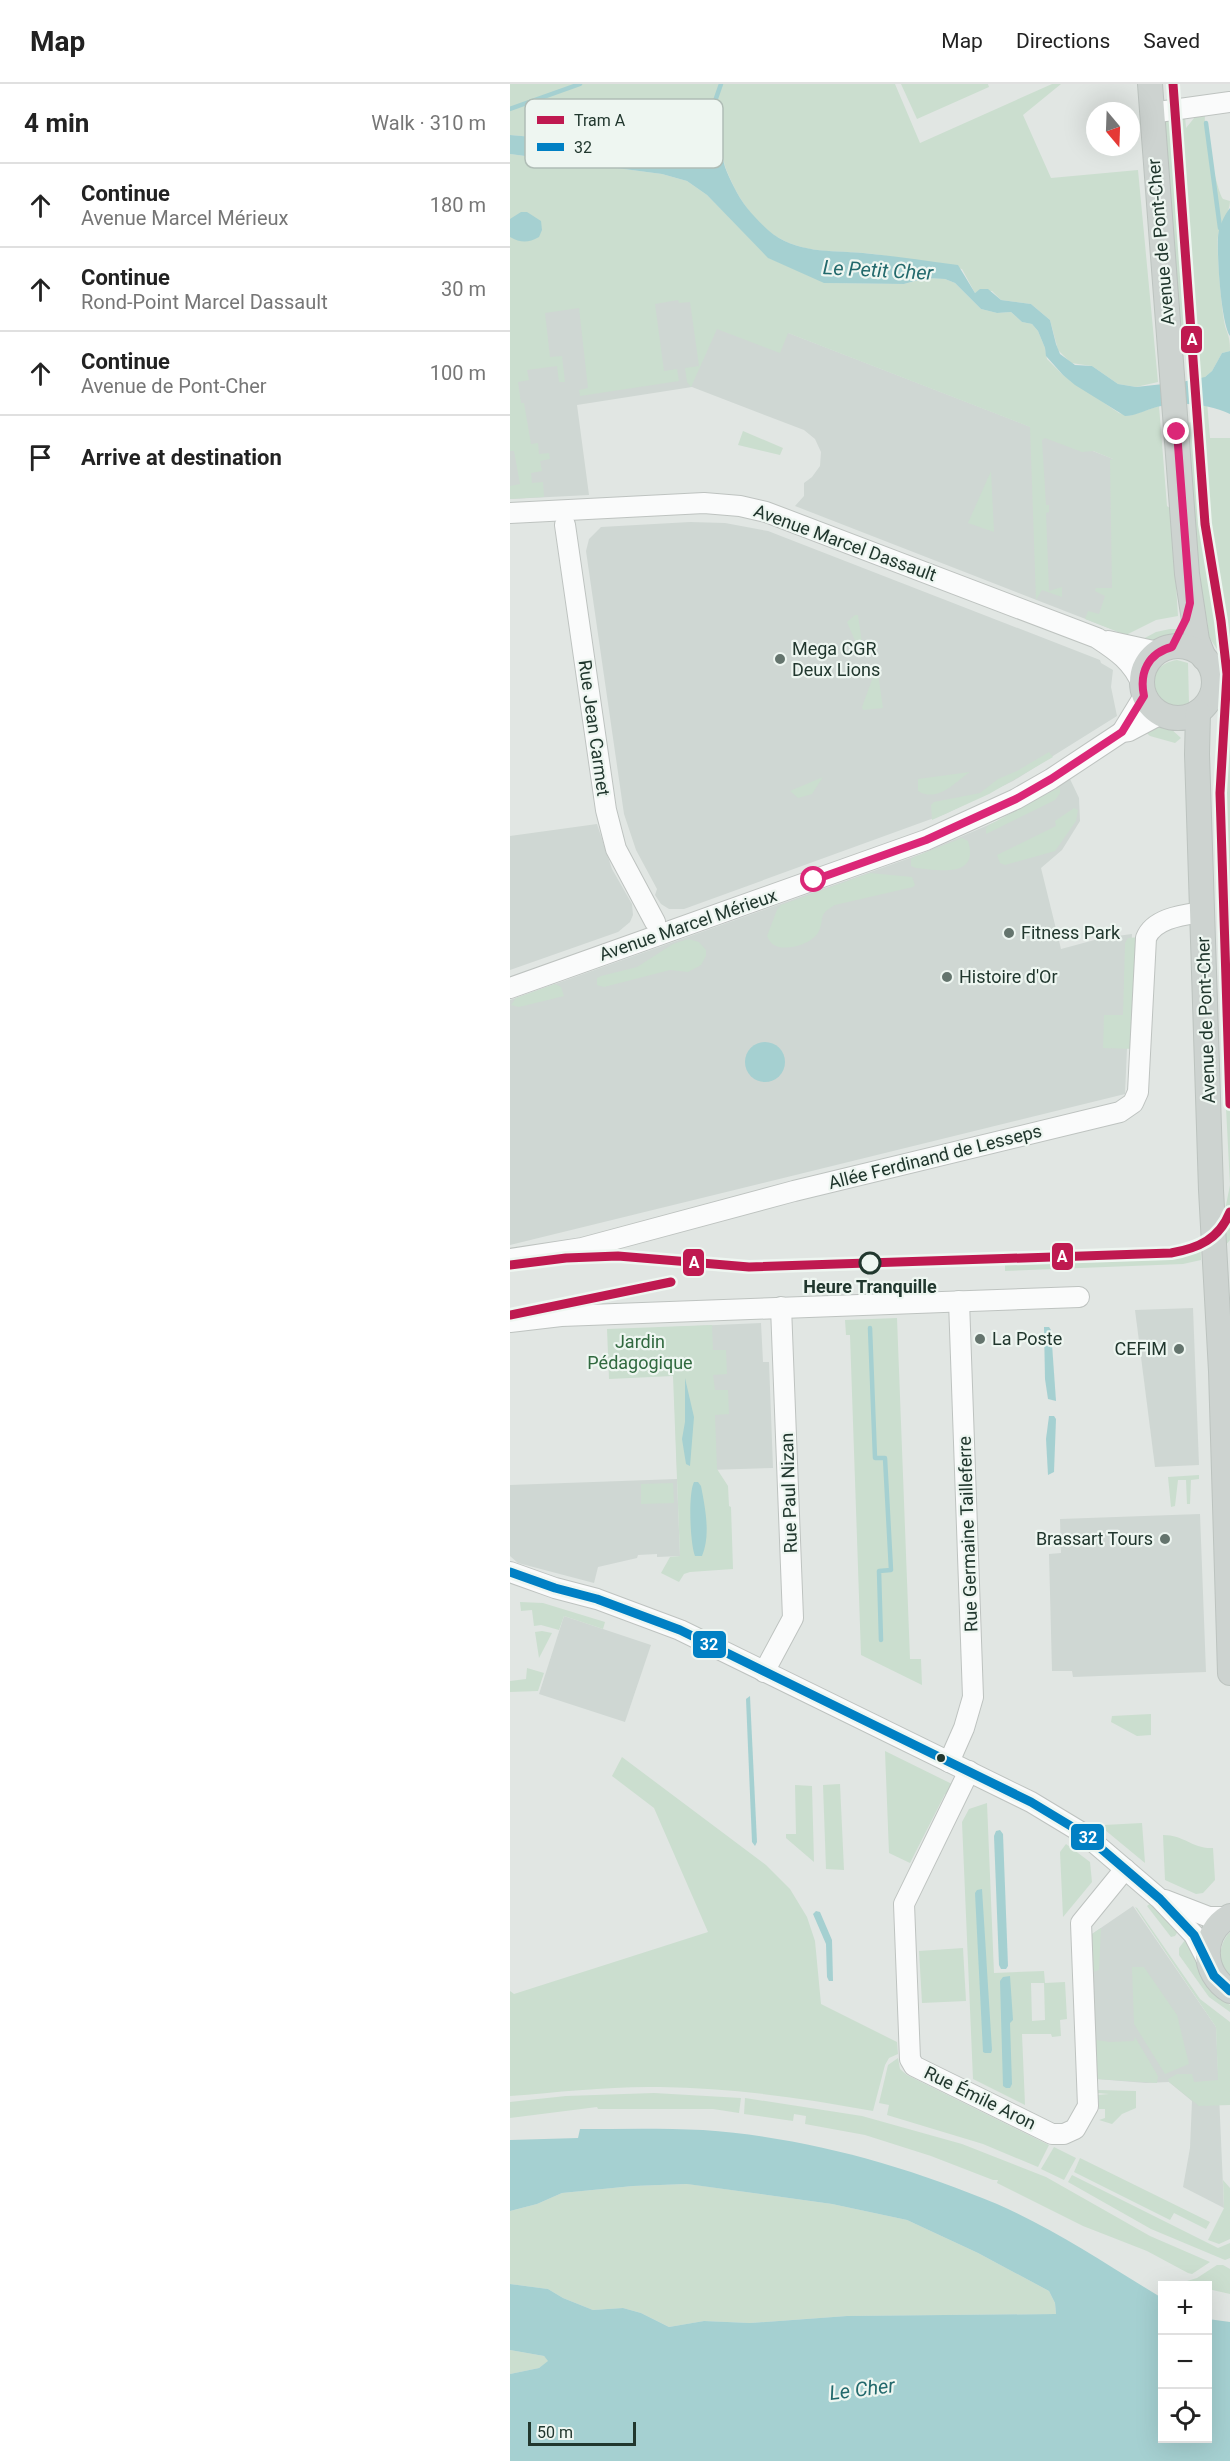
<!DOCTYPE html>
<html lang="en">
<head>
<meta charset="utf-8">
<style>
  :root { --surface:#fff; --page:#f6f6f6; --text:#222; --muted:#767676; --line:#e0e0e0 }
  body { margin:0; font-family:Roboto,sans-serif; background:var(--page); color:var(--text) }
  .controls { position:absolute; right:18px; bottom:18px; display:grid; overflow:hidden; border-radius:0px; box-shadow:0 6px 24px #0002 }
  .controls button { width:54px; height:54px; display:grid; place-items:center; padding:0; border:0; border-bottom:2px solid var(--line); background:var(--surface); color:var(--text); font:30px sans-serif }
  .compass { position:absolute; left:576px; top:18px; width:54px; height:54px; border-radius:50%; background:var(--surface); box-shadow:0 6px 24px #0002; rotate:161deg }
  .scale { position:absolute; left:18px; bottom:15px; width:108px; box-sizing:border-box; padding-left:6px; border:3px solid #21372e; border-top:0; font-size:16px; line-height:21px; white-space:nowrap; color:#21372e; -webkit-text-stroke:4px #eef6f1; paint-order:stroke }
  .stop { position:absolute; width:18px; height:18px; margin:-14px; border:4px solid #db2777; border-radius:50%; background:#fff }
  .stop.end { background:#db2777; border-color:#fff; box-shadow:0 2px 6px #0008 }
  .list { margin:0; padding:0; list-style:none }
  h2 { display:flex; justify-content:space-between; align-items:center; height:78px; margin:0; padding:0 24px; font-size:26px }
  h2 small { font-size:20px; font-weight:400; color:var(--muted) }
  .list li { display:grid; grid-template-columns:39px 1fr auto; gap:18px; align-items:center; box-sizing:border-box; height:84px; padding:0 24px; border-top:2px solid var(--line) }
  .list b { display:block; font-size:22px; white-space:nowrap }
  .list p { margin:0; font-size:20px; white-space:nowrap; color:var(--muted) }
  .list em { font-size:20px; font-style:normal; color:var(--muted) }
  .icon { flex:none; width:33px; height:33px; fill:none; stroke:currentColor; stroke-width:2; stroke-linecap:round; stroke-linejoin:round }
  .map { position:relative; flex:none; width:720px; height:2377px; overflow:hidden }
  header { display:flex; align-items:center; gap:36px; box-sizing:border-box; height:84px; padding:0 30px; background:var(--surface); border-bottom:2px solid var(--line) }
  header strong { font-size:28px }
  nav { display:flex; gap:33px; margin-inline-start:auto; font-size:21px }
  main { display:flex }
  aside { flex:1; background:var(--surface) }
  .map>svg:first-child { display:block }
  .built { fill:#cfd7d3 }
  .green { fill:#cbdecf; fill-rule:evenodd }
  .water { fill:#a5d0d1 }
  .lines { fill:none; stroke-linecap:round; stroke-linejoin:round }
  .stream { stroke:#a5d0d1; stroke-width:4.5 }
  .minor-casing { stroke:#bec3c0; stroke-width:22 }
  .major-casing { stroke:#bcc3bf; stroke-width:26 }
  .minor { stroke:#fafbfb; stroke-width:20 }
  .major { stroke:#cdd3d0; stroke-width:24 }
  .bus-1-casing { stroke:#eef6f1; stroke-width:14 }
  .bus-1 { stroke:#0080c4; stroke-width:9 }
  .tram-1-casing { stroke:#eef6f1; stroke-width:14 }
  .tram-1 { stroke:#bf1950; stroke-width:9 }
  .route { stroke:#db2777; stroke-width:8 }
  .poi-dot { fill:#64746d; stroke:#eef6f1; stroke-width:2 }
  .stop-dot { fill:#eef6f1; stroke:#21372e; stroke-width:3 }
  .bus-dot { fill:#21372e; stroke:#eef6f1; stroke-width:2 }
  .labels { text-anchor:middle; stroke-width:4.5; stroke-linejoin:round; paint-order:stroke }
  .street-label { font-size:18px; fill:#21372e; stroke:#eef6f1 }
  .poi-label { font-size:18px; fill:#21372e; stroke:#eef6f1; text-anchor:start }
  .stop-label { font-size:18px; font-weight:bold; fill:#21372e; stroke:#eef6f1 }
  .park-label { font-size:18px; fill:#30693f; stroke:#eef6f1 }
  .water-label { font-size:20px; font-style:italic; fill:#22696c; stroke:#eef6f1 }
  .key { fill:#eef6f1; stroke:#b0bdb6; stroke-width:1.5 }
  .key-label { font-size:16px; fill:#21372e }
  .line-badge { stroke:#eef6f1; stroke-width:2 }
  .badge-label { font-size:16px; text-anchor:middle; font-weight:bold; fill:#fff }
</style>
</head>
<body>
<header>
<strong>Map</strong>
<nav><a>Map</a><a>Directions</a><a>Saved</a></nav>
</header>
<main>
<aside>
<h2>4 min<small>Walk · 310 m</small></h2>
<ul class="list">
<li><svg class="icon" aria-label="ahead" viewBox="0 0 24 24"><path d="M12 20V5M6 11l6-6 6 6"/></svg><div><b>Continue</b><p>Avenue Marcel Mérieux</p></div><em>180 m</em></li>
<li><svg class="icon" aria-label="ahead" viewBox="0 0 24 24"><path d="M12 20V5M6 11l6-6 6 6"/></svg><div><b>Continue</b><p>Rond-Point Marcel Dassault</p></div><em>30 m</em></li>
<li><svg class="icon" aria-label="ahead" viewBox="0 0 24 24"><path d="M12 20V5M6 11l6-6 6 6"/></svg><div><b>Continue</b><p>Avenue de Pont-Cher</p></div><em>100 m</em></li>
<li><svg class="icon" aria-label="arrive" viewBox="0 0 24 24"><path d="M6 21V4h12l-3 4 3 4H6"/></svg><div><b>Arrive at destination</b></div></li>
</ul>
</aside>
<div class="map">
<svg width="720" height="2377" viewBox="0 0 720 2377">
  <rect width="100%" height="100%" fill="#e1e6e3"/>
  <g class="built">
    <polygon points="135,208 214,224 606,376 609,548 285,422 294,412 294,399 302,393 310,382 311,368 305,355 294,346 182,303 67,321 79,411 0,415 0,225"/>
    <polygon points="180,438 215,439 258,447 590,576 591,579 603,586 601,603 607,632 503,697 435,730 174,825 159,825 151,820 145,811 147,805 126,766 114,730 76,467 79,455 91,443"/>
    <polygon points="560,695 569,714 570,737 552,766 531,784 551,865 592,854 622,850 615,1010 0,1161 0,916 411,770 492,735"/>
    <polygon points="87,740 102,785 122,820 123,831 120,838 108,848 0,886 0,752"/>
    <polygon points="683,1224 689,1381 645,1383 625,1226"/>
    <polygon points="251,1239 253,1278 259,1278 263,1384 167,1387 162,1243"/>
    <polygon points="167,1395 170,1472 147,1473 147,1470 128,1471 127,1474 88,1483 84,1499 8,1479 0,1472 0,1401"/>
    <polygon points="690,1430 696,1588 563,1593 562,1587 542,1587 539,1470 551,1469 550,1435"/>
    <polygon points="54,1532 141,1561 115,1638 29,1610"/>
    <polygon points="623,1822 706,1943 714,2124 673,2103 680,2064 682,2017 659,1998 636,1999 587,1995 582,1850"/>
  </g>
  <g class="green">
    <path d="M0 0H385L410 59 542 0H551L513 31 541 94 628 86 648 298 626 303 608 300 582 282 561 279 548 266 540 236 521 220 491 216 482 207H468L465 209 452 185C419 180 386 172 353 169 319 166 291 170 261 149 246 138 232 119 224 103 221 96 217 89 215 82 211 66 209 36 190 31 165 26 155 54 138 63L0 51Z"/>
    <polygon points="391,0 478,0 479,3 407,35"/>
    <path d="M675 32 676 44 685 33 695 32C693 41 707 108 713 115L720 117C720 129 710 140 708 152 706 162 712 235 716 245 719 253 720 257 720 267L712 269 702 287 695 293 700 354H720V571L713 574 699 553 697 535 689 531 676 339 683 338 676 260 667 261 652 38 657 35Z"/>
    <polygon points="0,70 152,90 177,97 197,111 259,174 317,199 394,200 417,194 435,195 445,199 471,225 487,229 501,228 512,238 522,240 528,247 535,264 537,275 553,291 609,329 619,332 649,322 657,422 661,425 668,532 646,536 616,551 575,535 578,527 589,530 595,512 585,507 586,504 602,504 600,376 603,375 583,367 572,368 535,354 532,356 536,421 539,421 539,428 536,429 539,507 552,503 552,513 532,506 526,516 520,343 278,249 270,269 207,245 181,303 177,298 175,284 189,282 180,218 169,219 168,216 145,220 154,287 167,285 169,297 70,312 69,306 78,304 69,224 35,229 40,273 52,272 55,298 49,298 47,282 17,286 19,296 8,298 11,319 14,319 21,360 28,359 29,370 39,369 40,375 30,377 32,387 21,389 22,399 33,398 34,413 0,415 0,402 10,400 4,367 0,367"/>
    <polygon points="233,347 273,364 270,371 228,361"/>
    <polygon points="481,387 484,448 458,439"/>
    <polygon points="345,531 348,531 353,566 349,566 337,538"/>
    <path d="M660 545H668C661 554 655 557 644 561L633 555 646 548Z"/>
    <path d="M667 576 678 579 679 619C642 634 627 582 667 576Z"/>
    <polygon points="720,578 720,901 711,901 707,676 714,609 713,581"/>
    <polygon points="367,582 373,624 353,626 352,623"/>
    <polygon points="652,640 661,645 671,654 665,659 640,652 630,643"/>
    <polygon points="539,668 543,673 479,710 422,736 421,721 424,718 470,709 488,695 507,687"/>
    <path d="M460 688C445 698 428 719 408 707V695Z"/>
    <polygon points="313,693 302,710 288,714 280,707"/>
    <polygon points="550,703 550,709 545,716 476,750 476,744 479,741"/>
    <polygon points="564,724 568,726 566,737 545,767 495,781 490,779 487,771 546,742 545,737"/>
    <path d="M452 754 458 757C470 795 427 786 406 784L401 782V775L404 773Z"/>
    <path d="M360 789 402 793 405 801 403 803 325 821C307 831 315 833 309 847 303 860 277 867 266 862 261 860 259 856 257 852L267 826 271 821Z"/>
    <polygon points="631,853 625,965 593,964 594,931 613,931 615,859 618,854"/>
    <polygon points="178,855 189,858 196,866 196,872 191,881 178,888 160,886 94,903 87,901 87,894 91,892 127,883 163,860"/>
    <polygon points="45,900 51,903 54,912 9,923 1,921 6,914"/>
    <polygon points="720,926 720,1156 714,1163 713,1136 720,1101 711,927"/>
    <polygon points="690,1158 691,1176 673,1180 495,1187 495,1172 665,1165"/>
    <polygon points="387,1234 400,1575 411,1575 412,1601 351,1571 340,1251 336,1251 335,1236"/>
    <polygon points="202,1241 203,1266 216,1266 217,1290 203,1291 205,1306 218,1306 219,1330 205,1331 207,1385 218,1402 219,1422 221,1423 223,1485 180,1488 174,1490 169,1498 151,1489 160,1473 170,1472 163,1292 99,1295 97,1245"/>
    <polygon points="689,1391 689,1395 681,1396 680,1420 677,1420 676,1396 668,1396 665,1422 661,1423 658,1393"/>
    <polygon points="163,1399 164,1419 131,1420 131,1400"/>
    <polygon points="10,1518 33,1519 95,1538 93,1545 54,1532 49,1546 31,1541 24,1542 22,1526 11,1527"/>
    <polygon points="32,1547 42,1549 29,1574 25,1548"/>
    <polygon points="17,1584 34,1589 28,1607 0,1608 0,1597 16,1595"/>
    <polygon points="641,1630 641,1651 627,1652 601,1638 602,1632"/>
    <polygon points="375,1667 442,1700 437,1711 435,1710 400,1779 379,1769"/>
    <path d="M112 1673 256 1781 280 1805 297 1833 305 1857 311 1920 387 1958 388 1970 379 1974 375 1981 363 2027C293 2014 222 2004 150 2003 100 2002 50 2008 0 2012V1907L4 1910 198 1848 144 1724 102 1692Z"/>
    <polygon points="330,1700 334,1786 316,1785 313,1701"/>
    <polygon points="285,1701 302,1702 304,1778 276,1754 276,1750 286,1750"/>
    <path d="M477 1719 484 1889 534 1887 535 1899 555 1898 557 1935 550 1936 551 1952 542 1953 541 1950H512L515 2021 463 1995 452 1738 459 1725ZM521 1899H534L535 1936 522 1937Z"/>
    <polygon points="632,1739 635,1779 589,1741 594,1741"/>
    <path d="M653 1751C675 1751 682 1765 703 1764L705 1796 693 1809 686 1810 655 1796Z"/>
    <polygon points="556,1760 580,1778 582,1798 553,1833 550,1768"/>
    <polygon points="641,1819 670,1844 665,1852 661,1853 637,1822"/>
    <polygon points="625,1823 627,1824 690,1915 720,1938 720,2021 689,2022 659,1998 658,1995 667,1990 682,1990 684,1998 708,1996 706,1943"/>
    <polygon points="591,1844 589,1886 583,1888 582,1850"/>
    <path d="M720 1848V1893C707 1879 708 1861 720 1848Z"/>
    <polygon points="678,1852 709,1912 720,1921 720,1928 699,1913 669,1871 669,1864"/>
    <polygon points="453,1864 456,1917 412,1919 409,1867"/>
    <polygon points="622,1883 634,1883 667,1931 679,1980 655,1990 624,1940"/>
    <polygon points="625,1953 648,1992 647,1999 587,1995 586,1956 600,1958 624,1957"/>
    <polygon points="388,1974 390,1985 397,1991 539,2061 528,2083 473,2060 377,2031 379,2021 369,2019 378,1981"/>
    <polygon points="588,2006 626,2007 626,2024 612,2030 602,2040 589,2036 595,2034 595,2025 589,2025 588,2011 599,2010 588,2009"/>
    <polygon points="144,2009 231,2014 229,2029 203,2025 88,2025 87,2023 0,2034 0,2018 56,2012"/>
    <polygon points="235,2014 352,2032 452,2060 536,2093 640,2152 700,2178 682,2190 678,2189 637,2167 573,2142 487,2099 488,2096 483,2096 421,2072 355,2051 295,2040 296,2032 284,2030 283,2037 234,2030"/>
    <polygon points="544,2063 566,2074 554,2096 531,2085"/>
    <polygon points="570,2074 700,2138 696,2145 664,2129 660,2136 564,2088"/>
    <polygon points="562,2091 708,2164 720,2159 720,2174 715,2176 641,2145 558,2098"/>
    <polygon points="713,2096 720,2104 720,2155 709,2160 698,2156 714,2124"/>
    <polygon points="178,2100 322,2120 397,2136 468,2169 539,2207 545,2219 546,2230 337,2232 240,2239 194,2237 159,2243 131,2229 113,2224 83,2226 53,2214 38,2205 0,2200 0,2127 27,2120 52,2109 123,2102"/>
    <polygon points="707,2181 713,2181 720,2185 720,2210 698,2205 698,2202 688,2201 677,2197 687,2194"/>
    <polygon points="0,2266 34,2272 39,2277 29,2284 0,2290"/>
  </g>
  <g class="water">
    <path d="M178 31C213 31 208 57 215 83 217 89 221 97 224 103 232 120 245 134 258 146 285 170 321 166 353 169 385 172 417 177 448 181L465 209 470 205H478L491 216 521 220 540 236 546 260 550 270 565 281 582 282 608 300 626 303 672 298 695 293 702 287 712 269 720 267V330C702 321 671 317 651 322 639 324 627 332 615 332L565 301 553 291 536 272 535 264 528 247 522 240 512 238 501 228 487 229 471 225 445 199 435 195 416 194 394 200 314 199 258 174 197 111 177 97 152 90 0 70V51L138 63C154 54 156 40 178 31Z"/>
    <path d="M720 124V252C711 239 707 172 708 154 708 145 714 131 720 124Z"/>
    <path d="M11 128H17L31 137 32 146 29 153C18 159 11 159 0 153V135Z"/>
    <circle cx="255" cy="978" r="20"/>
    <polygon points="534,1243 539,1243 541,1246 546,1317 538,1315 535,1295"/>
    <polygon points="175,1294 184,1333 180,1382 176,1380 172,1355 175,1338"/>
    <polygon points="539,1332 544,1332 546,1335 544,1388 538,1391 536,1355"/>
    <path d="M184 1398H188L191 1402C195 1423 201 1451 192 1472H185C180 1459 178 1410 184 1398Z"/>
    <polygon points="240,1612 247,1758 245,1762 242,1758 236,1615"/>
    <polygon points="490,1746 493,1750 498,1882 496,1885 491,1885 489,1881 484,1752 486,1747"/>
    <polygon points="472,1805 482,1966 481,1969 475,1969 473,1968 465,1809 467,1806"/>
    <polygon points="306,1827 310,1828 322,1856 323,1897 319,1897 317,1893 316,1860 303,1830"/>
    <polygon points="500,1892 503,1936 500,1939 502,2000 500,2004 496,2004 493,2002 490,1897 493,1893"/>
    <path d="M70 2045C111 2045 152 2044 193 2046 294 2053 394 2081 487 2120 545 2145 599 2182 652 2214V2354H698V2235L720 2238V2377H0V2290L29 2284 38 2277 34 2272 0 2266V2200L38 2205 53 2214 83 2226 113 2224 131 2229 159 2243 194 2237 240 2239 337 2232 546 2230 545 2219 539 2207 468 2169 397 2136 322 2120 177 2100 123 2102 52 2109 27 2120 0 2127V2056L68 2054Z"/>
  </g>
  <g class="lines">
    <g class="stream">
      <polyline points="0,25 70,0"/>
      <polyline points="696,39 710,144"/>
      <polyline points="197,40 211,0"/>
      <polyline points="360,1244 365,1374 375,1374 381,1486 369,1487 371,1556"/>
    </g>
    <g class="minor-casing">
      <g id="minor">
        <polyline points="641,29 720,18"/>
        <path d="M0 429 194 419 230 422 256 428 587 554C607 567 623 578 632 601"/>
        <polyline points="55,441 96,726 106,765 145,838"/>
        <polyline points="598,557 648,568"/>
        <polyline points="612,648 634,612"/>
        <polyline points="0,904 416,756 506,715 541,695 612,648 619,647 651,630"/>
        <path d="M0 1175 72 1164 284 1107 610 1028 623 1019 628 1008 636 854C644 834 673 831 692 828"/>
        <polyline points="0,1238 51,1232 569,1213"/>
        <polyline points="0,1488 45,1504 87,1515 170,1546 521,1718 574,1750 650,1815 684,1851 698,1878"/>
        <polyline points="254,1588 283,1534 271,1223"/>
        <polyline points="439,1678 454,1644 463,1613 449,1217"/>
        <polyline points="459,1687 394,1820 400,1975 404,1982 542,2050 554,2050 565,2045 578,2022 571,1839 615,1785"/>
        <polyline points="655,1816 699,1833 717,1833"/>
      </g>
    </g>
    <g class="major-casing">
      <g id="major">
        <polyline points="640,0 677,490 687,556 694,574"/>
        <circle cx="668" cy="598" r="36"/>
        <polyline points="688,628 687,670 701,1106 711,1287 720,1589"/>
        <path d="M720 1832C690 1849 691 1889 720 1907"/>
      </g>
    </g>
    <use href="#minor" class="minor"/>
    <use href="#major" class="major"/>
    <g class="bus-1-casing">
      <polyline id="bus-1" points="0,1488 45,1504 87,1515 170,1546 521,1718 574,1750 650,1815 684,1851 704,1892 720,1907"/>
    </g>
    <use href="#bus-1" class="bus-1"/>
    <g class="tram-1-casing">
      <g id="tram-1">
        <polyline points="663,0 695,440 711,537 717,590 710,709 720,1020"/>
        <path d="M0 1181 56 1174 108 1172 239 1183 661 1169C689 1164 709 1155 720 1128"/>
        <polyline points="0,1231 161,1198"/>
      </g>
    </g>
    <use href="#tram-1" class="tram-1"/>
  </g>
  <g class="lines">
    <path class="route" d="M304 796 416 756 506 715 541 695 612 648 634 612C629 589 638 569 662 563L676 535 680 519 667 348"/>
  </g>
  <g class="poi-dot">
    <circle cx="270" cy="575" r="6"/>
    <circle cx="499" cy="849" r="6"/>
    <circle cx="437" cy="893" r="6"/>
    <circle cx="470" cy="1255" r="6"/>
    <circle cx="669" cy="1265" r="6"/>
    <circle cx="655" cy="1455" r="6"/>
  </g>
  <circle class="stop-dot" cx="360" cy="1179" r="10"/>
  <circle class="bus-dot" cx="431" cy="1674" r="5"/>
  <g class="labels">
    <g class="street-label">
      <text transform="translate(651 158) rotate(-95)" y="6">Avenue de Pont-Cher</text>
      <text transform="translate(335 459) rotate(20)" y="6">Avenue Marcel Dassault</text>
      <text transform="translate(84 644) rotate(82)" y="6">Rue Jean Carmet</text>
      <text transform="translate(178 841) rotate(-19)" y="6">Avenue Marcel Mérieux</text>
      <text transform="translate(696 936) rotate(-92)" y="6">Avenue de Pont-Cher</text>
      <text transform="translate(425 1073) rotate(-14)" y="6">Allée Ferdinand de Lesseps</text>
      <text transform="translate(279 1409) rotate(-92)" y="6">Rue Paul Nizan</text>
      <text transform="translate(458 1450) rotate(-92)" y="6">Rue Germaine Tailleferre</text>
      <text transform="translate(470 2014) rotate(26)" y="6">Rue Émile Aron</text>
    </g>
    <g class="poi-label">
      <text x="282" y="571">Mega CGR<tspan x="282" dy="21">Deux Lions</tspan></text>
      <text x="511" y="855">Fitness Park</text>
      <text x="449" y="899">Histoire d'Or</text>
      <text x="482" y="1261">La Poste</text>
      <text x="657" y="1271" text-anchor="end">CEFIM</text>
      <text x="643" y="1461" text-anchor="end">Brassart Tours</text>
    </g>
    <g class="stop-label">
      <text x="360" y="1209">Heure Tranquille</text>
    </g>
    <g class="park-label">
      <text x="130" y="1264">Jardin<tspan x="130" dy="21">Pédagogique</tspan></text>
    </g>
    <g class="water-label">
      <text transform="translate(368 186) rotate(3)" y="7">Le Petit Cher</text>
      <text transform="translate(352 2305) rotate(-7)" y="7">Le Cher</text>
    </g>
  </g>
  <rect x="15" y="15" width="198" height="69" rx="9" class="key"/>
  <rect x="27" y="32" width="27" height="8" fill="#bf1950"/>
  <rect x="27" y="59" width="27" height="8" fill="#0080c4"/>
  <g class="key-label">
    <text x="64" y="42">Tram A</text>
    <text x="64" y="69">32</text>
  </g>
  <g class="line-badge">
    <rect x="670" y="241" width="23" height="29" rx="6" fill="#bf1950"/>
    <rect x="541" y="1158" width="23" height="29" rx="6" fill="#bf1950"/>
    <rect x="172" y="1164" width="23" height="29" rx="6" fill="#bf1950"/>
    <rect x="182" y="1546" width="35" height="29" rx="6" fill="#0080c4"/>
    <rect x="560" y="1739" width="35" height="28" rx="6" fill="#0080c4"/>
  </g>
  <g class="badge-label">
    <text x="682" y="261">A</text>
    <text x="552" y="1178">A</text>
    <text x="184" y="1184">A</text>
    <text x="199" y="1566">32</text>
    <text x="578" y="1759">32</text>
  </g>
</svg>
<div class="controls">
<button>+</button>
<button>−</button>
<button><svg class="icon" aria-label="locate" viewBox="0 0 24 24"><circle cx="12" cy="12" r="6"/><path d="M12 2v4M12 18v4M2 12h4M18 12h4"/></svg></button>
</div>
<svg class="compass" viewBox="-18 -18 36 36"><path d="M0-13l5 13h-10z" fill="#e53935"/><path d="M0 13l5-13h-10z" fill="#767676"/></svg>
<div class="scale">50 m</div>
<div class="stop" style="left:304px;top:796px"></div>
<div class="stop end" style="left:667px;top:348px"></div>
</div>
</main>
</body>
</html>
